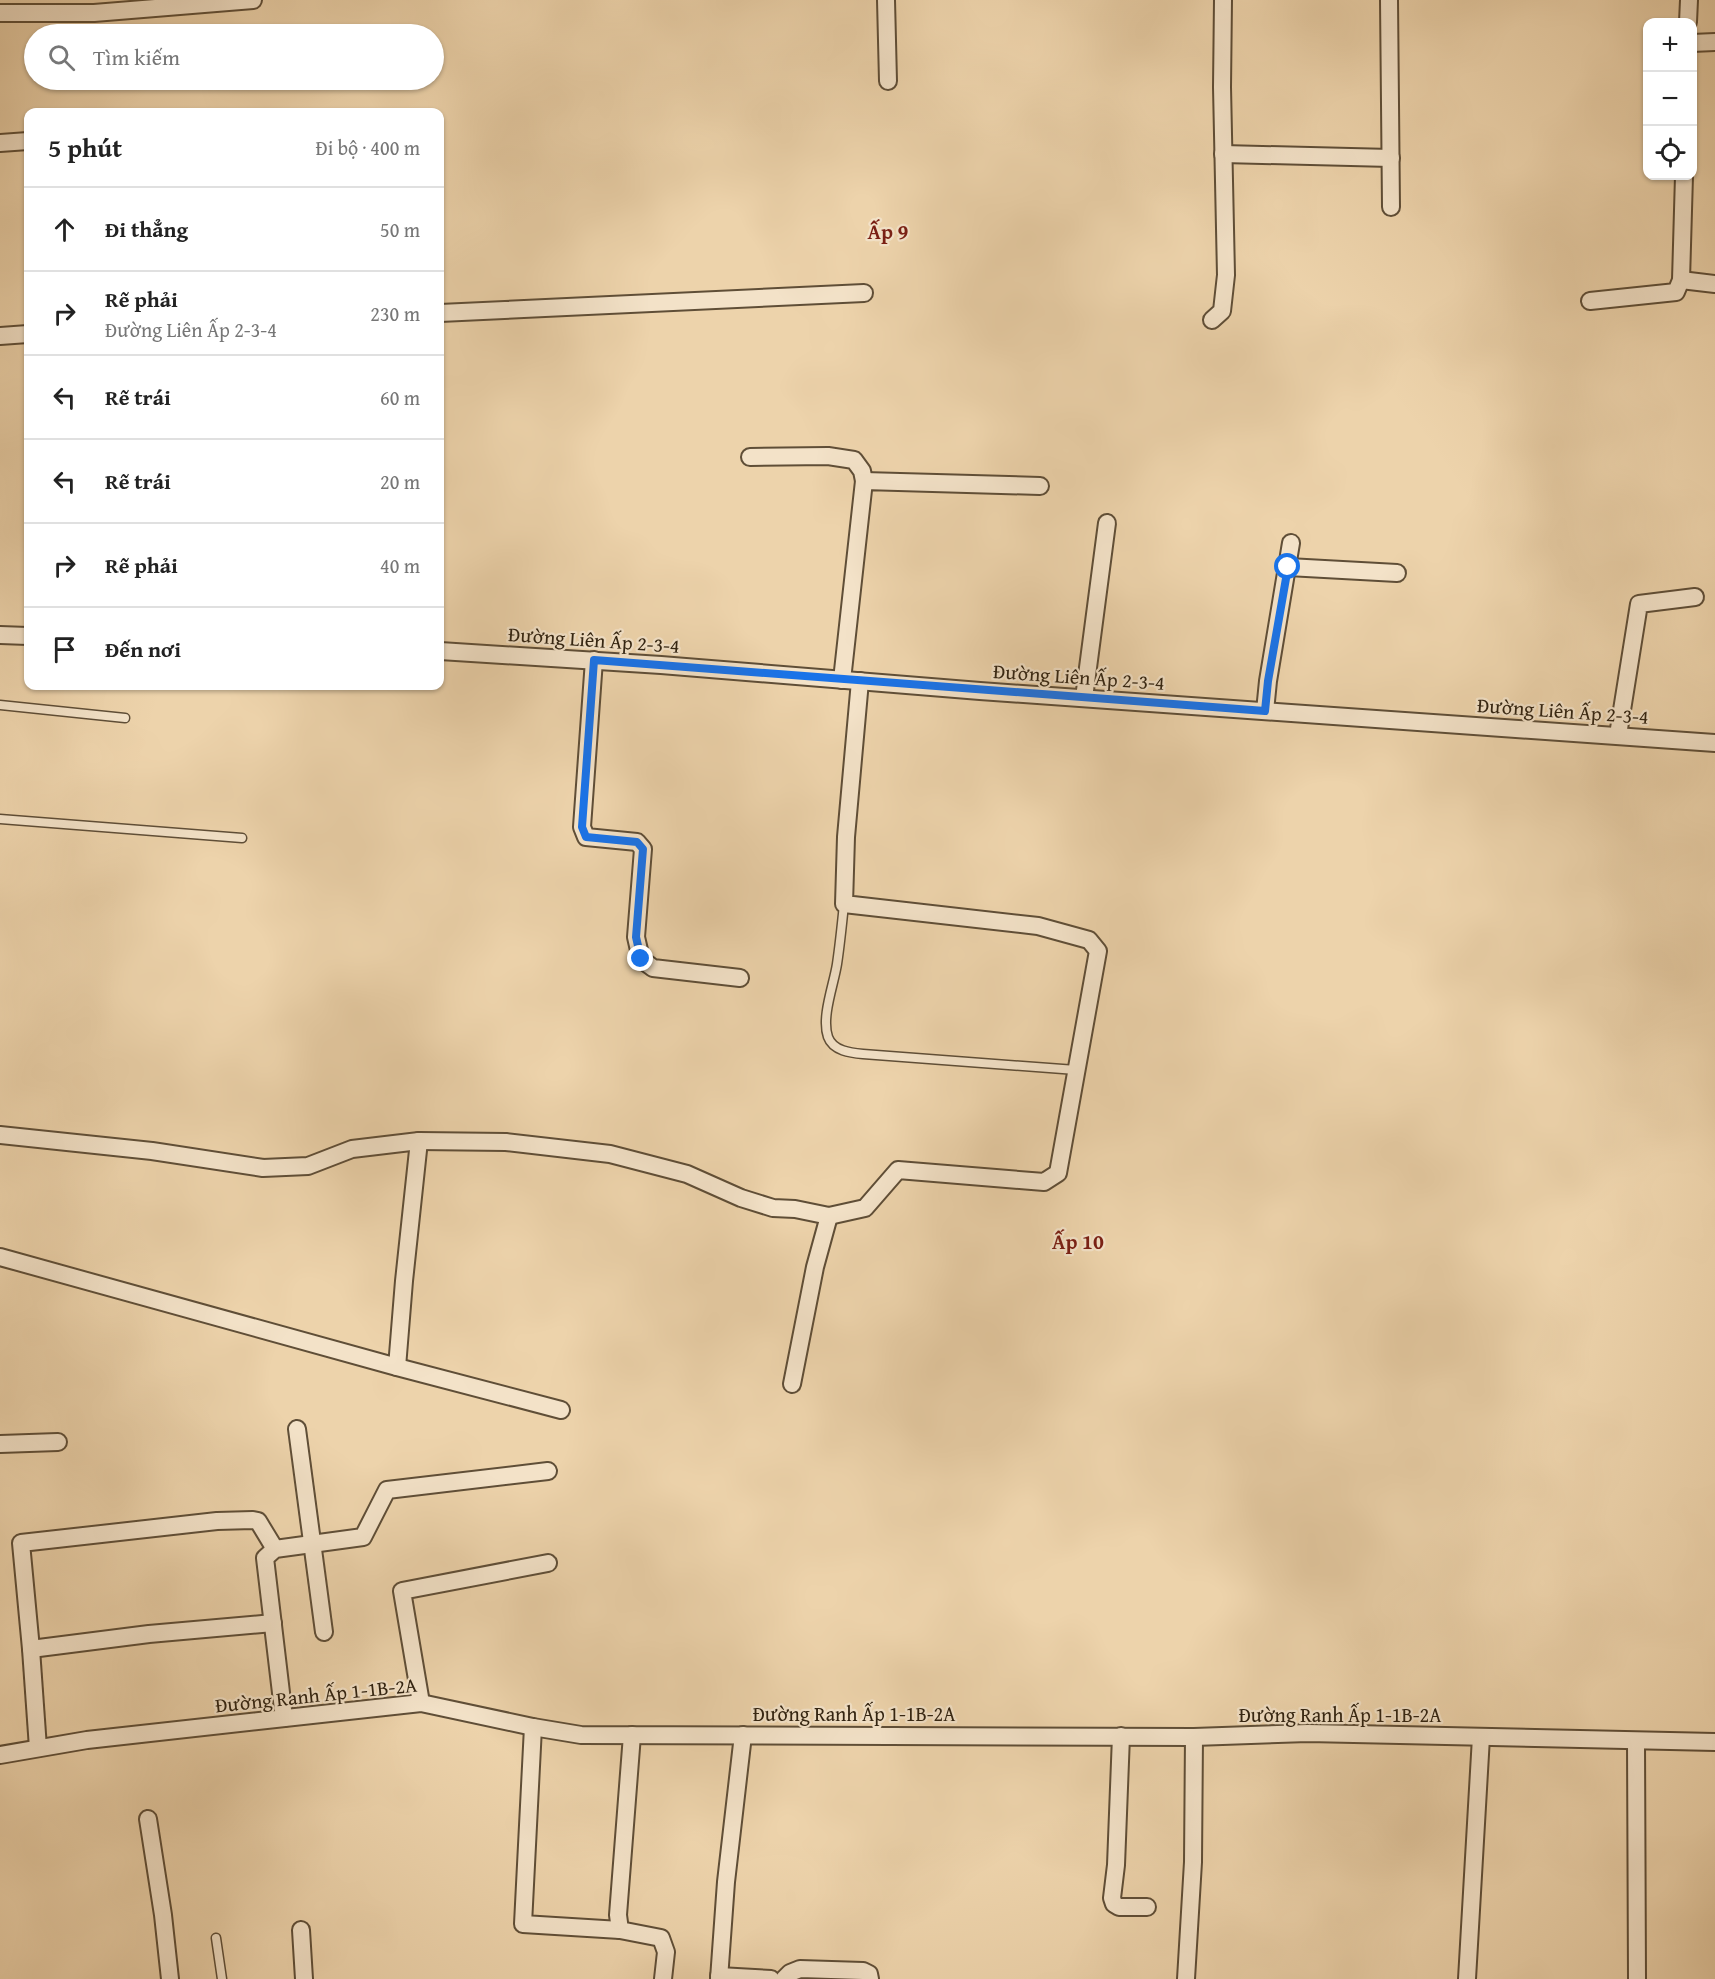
<!DOCTYPE html>
<html lang="vi">
<head>
<meta charset="utf-8">
<style>
  :root { --surface:#fff; --page:#f2f2f2; --text:#222; --muted:#767676; --line:#e0e0e0 }
  body { margin:0; font-family:"Gentium Book Plus",serif; background:var(--page); color:var(--text) }
  .controls { position:absolute; right:18px; top:18px; display:grid; overflow:hidden; border-radius:12px; box-shadow:0 2px 4px #0004 }
  .controls button { width:54px; height:54px; display:grid; place-items:center; padding:0; border:0; border-bottom:2px solid var(--line); background:var(--surface); color:var(--text); font:30px sans-serif }
  .stop { position:absolute; width:18px; height:18px; margin:-14px; border:4px solid #1a73e8; border-radius:50%; background:#fff }
  .stop.end { background:#1a73e8; border-color:#fff; box-shadow:0 2px 6px #0008 }
  .list { margin:0; padding:0; list-style:none }
  h2 { display:flex; justify-content:space-between; align-items:center; height:78px; margin:0; padding:0 24px; font-size:26px }
  h2 small { font-size:20px; font-weight:400; color:var(--muted) }
  .list li { display:grid; grid-template-columns:39px 1fr auto; gap:18px; align-items:center; box-sizing:border-box; height:84px; padding:0 24px; border-top:2px solid var(--line) }
  .list b { display:block; font-size:22px; white-space:nowrap }
  .list p { margin:0; font-size:20px; white-space:nowrap; color:var(--muted) }
  .list em { font-size:20px; font-style:normal; color:var(--muted) }
  .icon { flex:none; width:33px; height:33px; fill:none; stroke:currentColor; stroke-width:2; stroke-linecap:round; stroke-linejoin:round }
  .map { position:relative; flex:none; width:1715px; height:1979px; overflow:hidden }
  .search { position:absolute; background:var(--surface); box-shadow:0 2px 4px #0004; left:24px; top:24px; width:420px; height:66px; display:flex; align-items:center; gap:15px; box-sizing:border-box; padding:0 21px; border-radius:33px; color:var(--muted); font-size:22px }
  .panel { position:absolute; background:var(--surface); box-shadow:0 2px 4px #0004; left:24px; top:108px; width:420px; height:582px; border-radius:12px }
  .map>svg:first-child { display:block }
  .lines { fill:none; stroke-linecap:round; stroke-linejoin:round }
  .lane-casing { stroke:#5f4e37; stroke-width:11 }
  .street-casing { stroke:#5f4e37; stroke-width:20 }
  .lane { stroke:#f3e2c8; stroke-width:8 }
  .street { stroke:#f3e2c8; stroke-width:16 }
  .route { stroke:#1a73e8; stroke-width:8 }
  .labels { text-anchor:middle; stroke-width:4.5; stroke-linejoin:round; paint-order:stroke }
  .street-label { font-size:20px; fill:#302210; stroke:#f3e2c8 }
  .neighbourhood-label { font-size:21px; font-weight:bold; fill:#7a1f14; stroke:#f3e2c8 }
</style>
</head>
<body>
<div class="map">
<svg width="1715" height="1979" viewBox="0 0 1715 1979">
  <rect width="100%" height="100%" fill="#edd3ab"/>
  <filter id="stains"><feTurbulence type="fractalNoise" baseFrequency=".00333" numOctaves="4"/><feColorMatrix values="0 0 0 0 .2 0 0 0 0 .09 0 0 0 0 .02 0 0 0 .5 -.17"/></filter>
  <radialGradient id="worn" r=".72"><stop offset=".6" stop-color="#630" stop-opacity="0"/><stop offset="1" stop-color="#630" stop-opacity=".3"/></radialGradient>
  <g class="lines">
    <g class="lane-casing">
      <g id="lane">
        <polyline points="0,705 125,718"/>
        <polyline points="0,819 242,838"/>
        <path d="M844 904C842 924 840 944 837 964 834 984 821 1017 828 1037 833 1051 851 1053 863 1054L1076 1070"/>
        <polyline points="216,1938 222,1979"/>
      </g>
    </g>
    <g class="street-casing">
      <g id="street">
        <polyline points="886,0 888,81"/>
        <polyline points="1389,0 1391,207"/>
        <polyline points="0,13 94,13 253,0"/>
        <polyline points="1688,22 1689,0"/>
        <polyline points="1692,43 1715,42"/>
        <polyline points="0,143 28,141"/>
        <polyline points="1223,154 1391,158"/>
        <polyline points="1681,280 1715,284"/>
        <polyline points="1590,301 1676,292 1681,280 1684,176"/>
        <polyline points="440,313 864,293"/>
        <polyline points="1212,320 1222,311 1226,275 1222,87 1223,0"/>
        <polyline points="0,336 28,334"/>
        <polyline points="750,457 828,456 854,460 862,471 864,481"/>
        <polyline points="1288,567 1397,573"/>
        <polyline points="0,635 28,636"/>
        <polyline points="440,651 661,665 980,691 1715,743"/>
        <polyline points="594,660 582,827 586,837 637,842 643,849 636,937 641,959 653,968 740,978"/>
        <polyline points="842,680 864,481 1040,486"/>
        <polyline points="1084,698 1107,523"/>
        <polyline points="1265,711 1268,681 1291,543"/>
        <polyline points="1618,735 1639,604 1695,597"/>
        <polyline points="0,1135 152,1151 263,1168 308,1166 352,1149 419,1141 404,1281 397,1367"/>
        <polyline points="419,1141 506,1142 610,1154 687,1174 741,1198 773,1208 795,1209 829,1216 865,1208 898,1170 1044,1182 1058,1173 1098,951 1089,940 1038,926 844,904 846,837 860,681"/>
        <polyline points="0,1257 397,1367 561,1410"/>
        <polyline points="792,1384 815,1267 829,1216"/>
        <polyline points="297,1429 324,1632"/>
        <polyline points="0,1444 58,1442"/>
        <polyline points="273,1623 149,1634 31,1649 21,1543 217,1521 253,1520 258,1521 275,1549"/>
        <polyline points="31,1649 38,1748"/>
        <polyline points="421,1703 402,1591 548,1563"/>
        <polyline points="284,1718 265,1558 275,1549 363,1537 387,1490 548,1471"/>
        <polyline points="533,1727 523,1924 620,1930"/>
        <polyline points="632,1735 618,1915 620,1930 661,1938 666,1952 663,1979"/>
        <polyline points="1121,1736 1116,1865 1112,1898 1114,1904 1119,1907 1147,1907"/>
        <polyline points="1636,1741 1637,1979"/>
        <polyline points="0,1755 87,1740 421,1703 533,1727 581,1735 1194,1737 1308,1733 1715,1742"/>
        <polyline points="148,1819 163,1915 170,1979"/>
        <polyline points="301,1930 304,1979"/>
        <polyline points="719,1976 771,1979"/>
        <polyline points="719,1979 726,1882 743,1735"/>
        <polyline points="784,1979 790,1973 800,1969 863,1971 869,1974 870,1979"/>
        <polyline points="1186,1979 1193,1862 1194,1737"/>
        <polyline points="1467,1979 1481,1737"/>
      </g>
    </g>
    <use href="#lane" class="lane"/>
    <use href="#street" class="street"/>
  </g>
  <g class="lines">
    <polyline class="route" points="641,959 636,937 643,849 637,842 586,837 582,827 594,660 1265,711 1268,681 1288,567"/>
  </g>
  <g class="labels">
    <g class="street-label">
      <text transform="translate(594 640) rotate(4)" y="7">Đường Liên Ấp 2-3-4</text>
      <text transform="translate(1079 677) rotate(4)" y="7">Đường Liên Ấp 2-3-4</text>
      <text transform="translate(1563 711) rotate(4)" y="7">Đường Liên Ấp 2-3-4</text>
      <text transform="translate(316 1695) rotate(-6)" y="7">Đường Ranh Ấp 1-1B-2A</text>
      <text x="854" y="1721">Đường Ranh Ấp 1-1B-2A</text>
      <text x="1340" y="1722">Đường Ranh Ấp 1-1B-2A</text>
    </g>
    <g class="neighbourhood-label">
      <text x="888" y="239">Ấp 9</text>
      <text x="1078" y="1249">Ấp 10</text>
    </g>
  </g>
  <rect width="100%" height="100%" filter="url(#stains)"/>
  <rect width="100%" height="100%" fill="url(#worn)"/>
</svg>
<div class="controls">
<button>+</button>
<button>−</button>
<button><svg class="icon" aria-label="locate" viewBox="0 0 24 24"><circle cx="12" cy="12" r="6"/><path d="M12 2v4M12 18v4M2 12h4M18 12h4"/></svg></button>
</div>
<div class="stop" style="left:1288px;top:567px"></div>
<div class="stop end" style="left:641px;top:959px"></div>
<div class="search"><svg class="icon" aria-label="search" viewBox="0 0 24 24"><circle cx="10" cy="10" r="6"/><path d="M15 15l6 6"/></svg>Tìm kiếm</div>
<section class="panel">
<h2>5 phút<small>Đi bộ · 400 m</small></h2>
<ul class="list">
<li><svg class="icon" aria-label="ahead" viewBox="0 0 24 24"><path d="M12 20V5M6 11l6-6 6 6"/></svg><div><b>Đi thẳng</b></div><em>50 m</em></li>
<li><svg class="icon" aria-label="right" viewBox="0 0 24 24"><path d="M7 20v-9h11M14 6l5 5-5 5"/></svg><div><b>Rẽ phải</b><p>Đường Liên Ấp 2-3-4</p></div><em>230 m</em></li>
<li><svg class="icon" aria-label="left" viewBox="0 0 24 24"><path d="M17 20v-9H6M10 6l-5 5 5 5"/></svg><div><b>Rẽ trái</b></div><em>60 m</em></li>
<li><svg class="icon" aria-label="left" viewBox="0 0 24 24"><path d="M17 20v-9H6M10 6l-5 5 5 5"/></svg><div><b>Rẽ trái</b></div><em>20 m</em></li>
<li><svg class="icon" aria-label="right" viewBox="0 0 24 24"><path d="M7 20v-9h11M14 6l5 5-5 5"/></svg><div><b>Rẽ phải</b></div><em>40 m</em></li>
<li><svg class="icon" aria-label="arrive" viewBox="0 0 24 24"><path d="M6 21V4h12l-3 4 3 4H6"/></svg><div><b>Đến nơi</b></div></li>
</ul>
</section>
</div>
</body>
</html>
